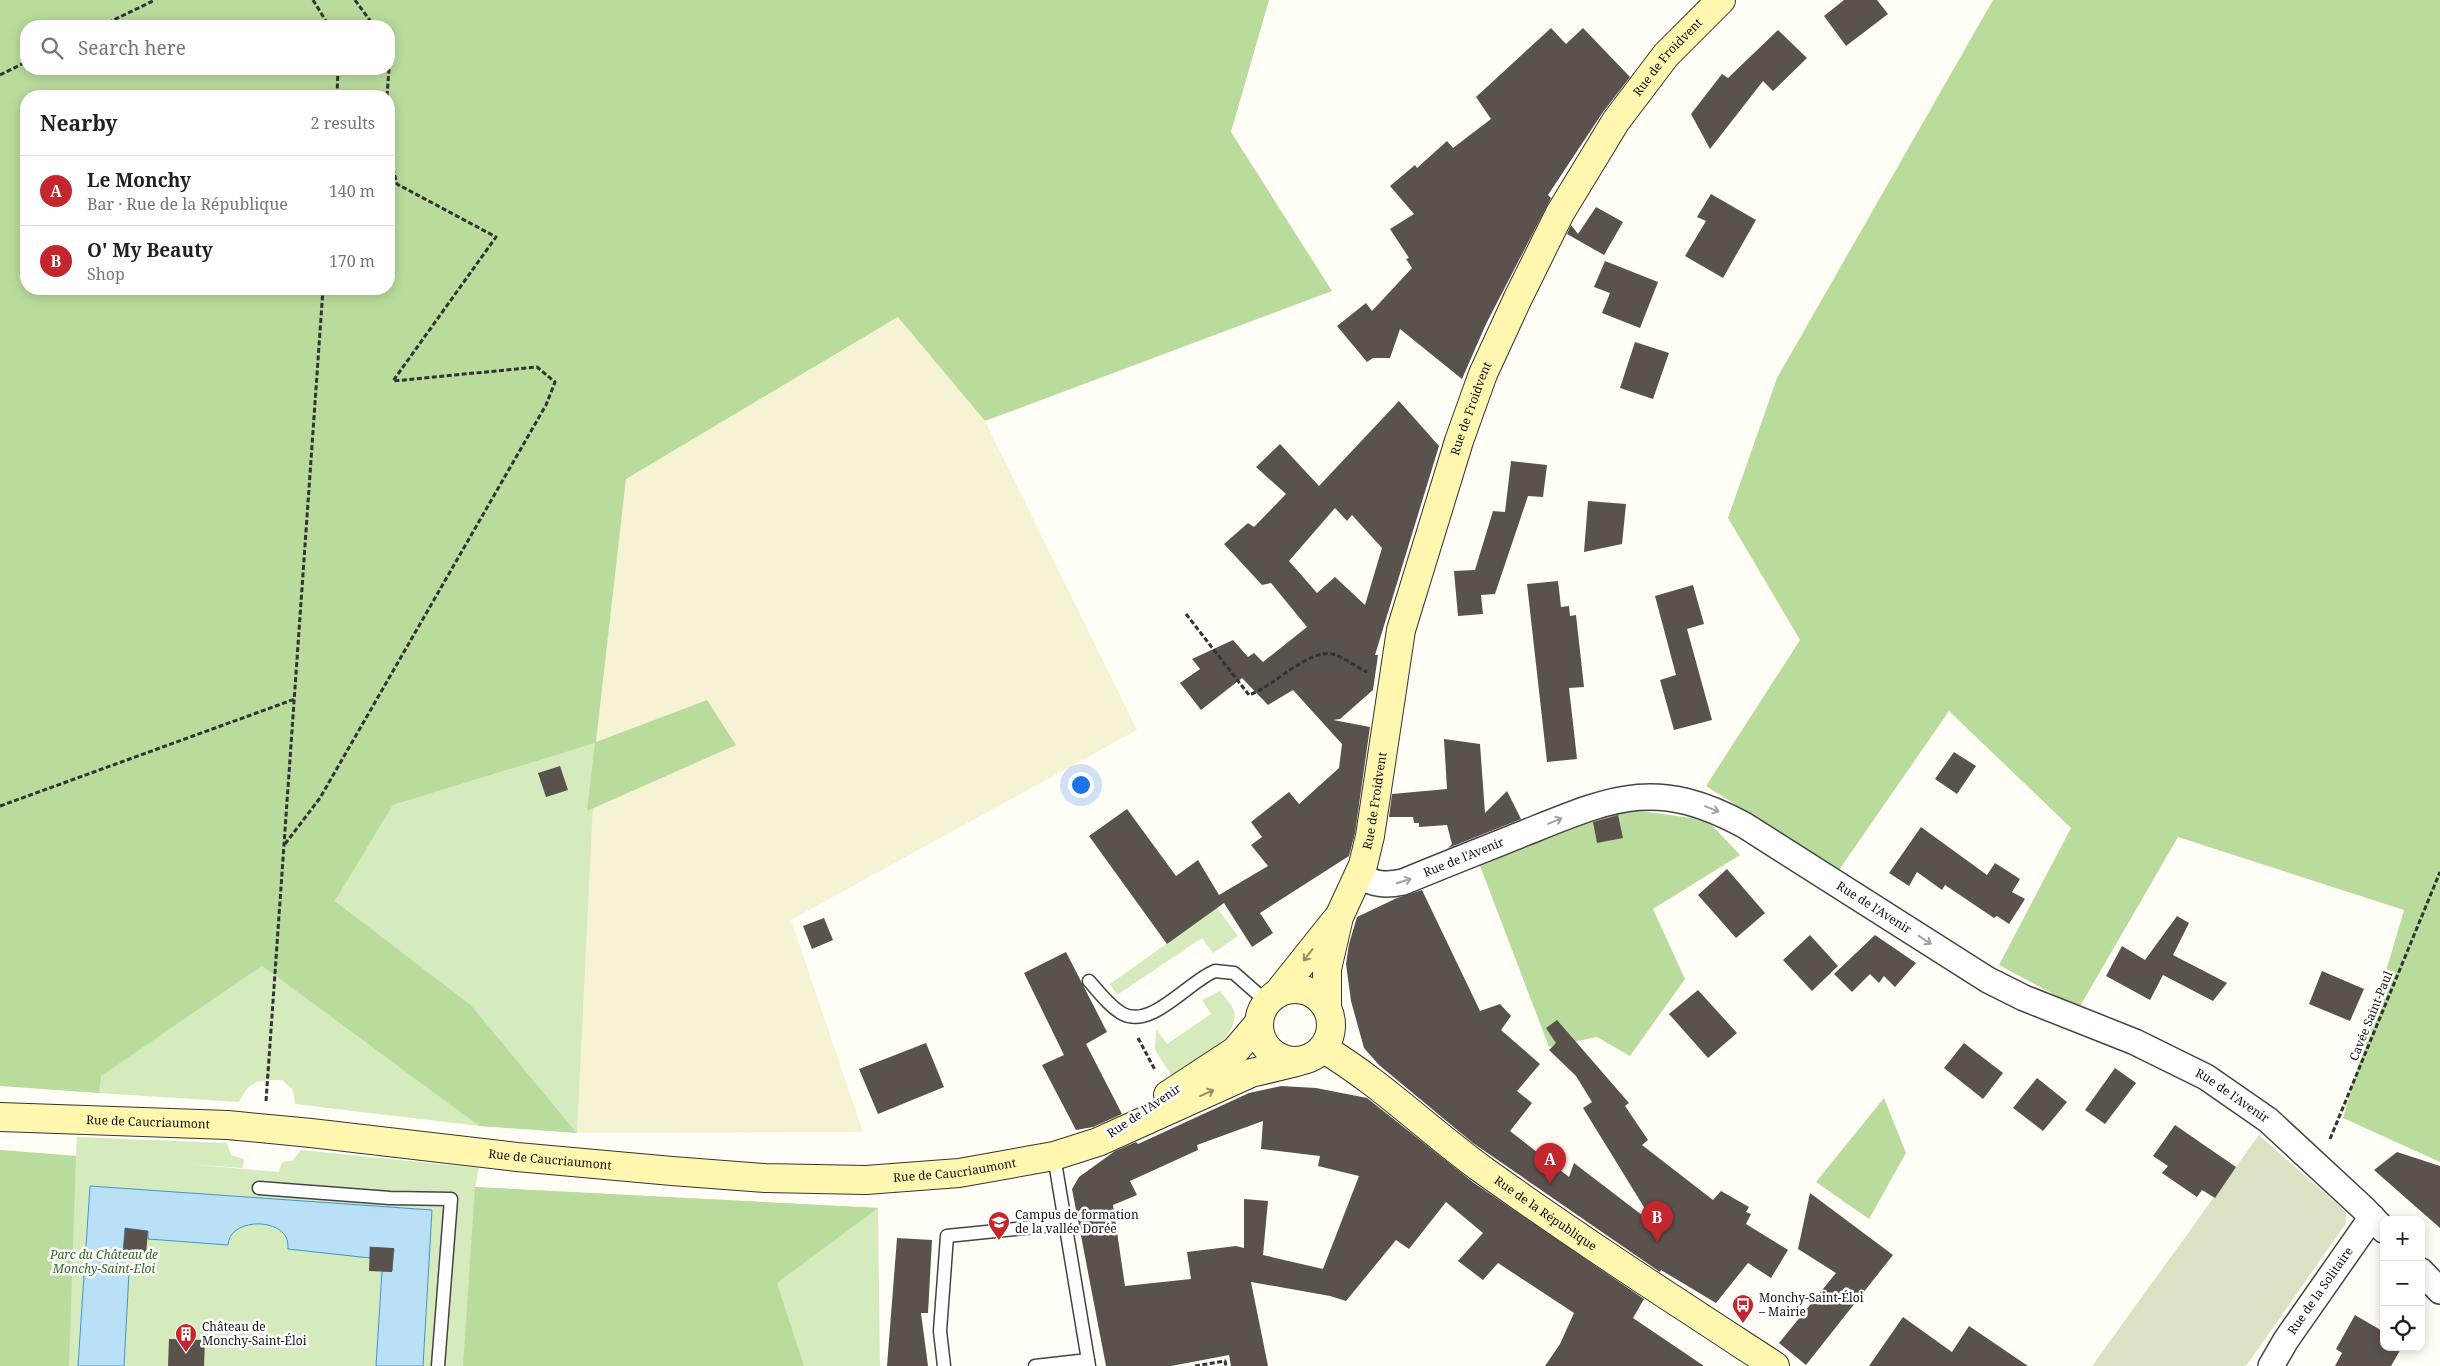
<!DOCTYPE html>
<html lang="en">
<head>
<meta charset="utf-8">
<style>
  :root { --surface:#fff; --page:#f2f2f2; --text:#202124; --muted:#757577; --line:#e0e0e0; --accent:#c4262e }
  body { margin:0; font-family:"Noto Serif",serif; background:var(--page); color:var(--text) }
  .controls { position:absolute; right:15px; bottom:15px; display:grid; overflow:hidden; border-radius:10px; box-shadow:0 2px 12px #0003 }
  .controls button { width:45px; height:45px; display:grid; place-items:center; padding:0; border:0; border-bottom:1px solid var(--line); background:var(--surface); color:var(--text); font:25px sans-serif }
  .you { position:absolute; left:1080px; top:784px; width:18px; height:18px; margin:-12px; border:4px solid #fff; border-radius:50%; background:#1a73e8; box-shadow:0 0 0 8px #1a73e833 }
  .badge { display:grid; place-items:center; width:32px; height:32px; border-radius:50%; background:var(--accent); color:#fff; font-size:16px; font-weight:700 }
  .pin { position:absolute; translate:-50% -41px; filter:drop-shadow(0 1px 2px #0008) }
  .pin::after { content:''; position:absolute; top:26px; width:18px; height:15px; background:inherit; clip-path:polygon(0 0,100% 0,50% 100%) }
  .list { margin:0; padding:0; list-style:none }
  h2 { display:flex; justify-content:space-between; align-items:center; height:65px; margin:0; padding:0 20px; font-size:21px }
  h2 small { font-size:16px; font-weight:400; color:var(--muted) }
  .list li { display:grid; grid-template-columns:32px 1fr auto; gap:15px; align-items:center; box-sizing:border-box; height:70px; padding:0 20px; border-top:1px solid var(--line) }
  .list b { display:block; font-size:19px; white-space:nowrap }
  .list p { margin:0; font-size:16px; white-space:nowrap; color:var(--muted) }
  .list em { font-size:16px; font-style:normal; color:var(--muted) }
  .icon { flex:none; width:28px; height:28px; fill:none; stroke:currentColor; stroke-width:2; stroke-linecap:round; stroke-linejoin:round }
  .map { position:relative; flex:none; width:2440px; height:1366px; overflow:hidden }
  .search { position:absolute; background:var(--surface); box-shadow:0 2px 12px #0003; left:20px; top:20px; width:375px; height:55px; display:flex; align-items:center; gap:12px; box-sizing:border-box; padding:0 18px; border-radius:20px; color:var(--muted); font-size:19px }
  .panel { position:absolute; background:var(--surface); box-shadow:0 2px 12px #0003; left:20px; top:90px; width:375px; height:205px; border-radius:20px }
  .map>svg:first-child { display:block }
  .farmland { fill:#f6f3d4 }
  .green { fill:#d5ebbd }
  .forest { fill:#b9dc9c; fill-rule:evenodd }
  .cemetery { fill:#d9e3c4 }
  .water { fill:#b9e0f7; stroke:#3f96cf }
  .building { fill:#5a524d; fill-rule:evenodd }
  .lines { fill:none; stroke-linecap:round; stroke-linejoin:round }
  .lane-casing { stroke:#444; stroke-width:15 }
  .street-casing { stroke:#444; stroke-width:28 }
  .secondary-casing { stroke:#333; stroke-width:30 }
  .path { stroke:#333; stroke-width:3; stroke-dasharray:5 2.5; stroke-linecap:butt }
  .lane { stroke:#fff; stroke-width:12 }
  .street { stroke:#fff; stroke-width:25 }
  .secondary { stroke:#fff6b0; stroke-width:28 }
  .oneway { stroke:#a0a0a0 }
  .oneway2 { stroke:#948f68 }
  .labels { text-anchor:middle; stroke-width:5; stroke-linejoin:round; paint-order:stroke }
  .street-label { font-size:12px; fill:#111; stroke:#fff }
  .poi-label { font-size:12px; fill:#111; stroke:#fff; text-anchor:start }
  .park-label { font-size:12px; font-style:italic; fill:#2f6b1f; stroke:#fff }
</style>
</head>
<body>
<div class="map">
<svg width="2440" height="1366" viewBox="0 0 2440 1366">
  <rect width="100%" height="100%" fill="#fffdf5"/>
  <polygon class="farmland" points="899,317 985,421 1137,730 791,920 863,1132 577,1133 587,811 707,700 596,742 626,479"/>
  <g class="green">
    <polygon points="596,742 577,1133 471,1005 335,901 393,805"/>
    <polygon points="1217,908 1238,936 1213,953 1202,938 1117,995 1110,984"/>
    <path d="M262 966 479 1126 295 1104 293 1090 282 1080C259 1080 250 1079 239 1102L99 1093 100 1076Z"/>
    <path d="M1220 991C1224 997 1232 1004 1234 1011 1239 1042 1193 1061 1171 1075L1155 1050 1156 1029 1167 1044 1211 1014 1202 1000Z"/>
    <polygon points="77,1137 227,1143 231,1155 244,1159 243,1168 187,1164 279,1172 282,1162 292,1161 301,1150 479,1168 475,1187 878,1208 880,1366 0,1366 0,1150 76,1156"/>
  </g>
  <g class="forest">
    <path d="M0 0H1269L1231 132 1332 291 985 421 898 317 626 479 596 742 707 700 736 745 587 811 595 743 393 805 335 901 471 1005 577 1133 479 1126 262 966 101 1076 99 1093 0 1086ZM389 26V69H26V26ZM389 96V289H26V96Z"/>
    <polygon points="1993,0 2440,0 2440,1162 2343,1118 2404,910 2178,837 2079,1008 1999,965 2071,828 1949,711 1839,870 1706,786 1800,640 1728,518 1777,378"/>
    <polygon points="1618,808 1707,820 1740,855 1653,909 1685,979 1630,1056 1597,1037 1549,1047 1477,858"/>
    <polygon points="1884,1098 1906,1153 1869,1219 1816,1182"/>
    <polygon points="0,1150 76,1156 69,1366 0,1366"/>
    <polygon points="475,1187 878,1208 777,1283 804,1366 463,1366"/>
  </g>
  <polygon class="cemetery" points="2259,1135 2346,1212 2346,1223 2246,1366 2092,1366"/>
  <path class="water" d="M90 1186 432 1210 423 1366H376L382 1271H392L394 1249 370 1247V1258L288 1249C288 1246 288 1240 286 1237 275 1217 229 1220 228 1245L148 1239V1231L125 1228 123 1252 130 1254 124 1366H78Z"/>
  <g class="building">
    <polygon points="1844,0 1877,0 1888,14 1846,46 1824,16"/>
    <polygon points="1551,28 1566,44 1583,28 1630,77 1603,112 1548,195 1551,198 1486,324 1462,379 1400,329 1390,358 1373,358 1367,362 1337,326 1366,303 1372,311 1412,268 1406,259 1409,258 1390,229 1414,214 1390,186 1415,165 1417,168 1447,141 1453,148 1491,119 1476,97"/>
    <polygon points="1778,30 1807,58 1773,91 1763,81 1710,149 1691,114 1722,74 1728,78"/>
    <polygon points="1711,194 1756,220 1723,278 1685,256 1706,221 1697,217"/>
    <polygon points="1596,207 1623,222 1604,255 1567,234 1571,225 1578,234"/>
    <polygon points="1605,261 1658,282 1640,328 1602,313 1610,293 1594,287"/>
    <polygon points="1635,342 1669,353 1653,399 1620,388"/>
    <path d="M1399 401 1439 446 1375 655H1378L1373 690 1340 719 1333 720 1370 727 1355 833 1349 856 1260 913 1273 933 1252 947 1224 903 1167 944 1089 836 1127 809 1176 876 1198 860 1219 895 1268 866 1251 845 1262 837 1251 822 1289 792 1299 804 1339 768 1342 744 1293 690 1268 705 1242 678 1201 710 1180 683 1200 669 1192 659 1233 640 1248 657 1254 653 1263 662 1307 627 1271 583 1262 585 1224 544 1248 523 1254 527 1286 494 1256 467 1280 444 1319 486ZM1335 508 1347 521 1352 515 1382 548 1365 605 1335 577 1317 593 1289 561Z"/>
    <polygon points="1511,461 1547,465 1543,497 1528,496 1495,594 1481,595 1483,614 1458,616 1454,571 1475,570 1493,511 1505,512"/>
    <polygon points="1588,501 1626,504 1622,544 1584,552"/>
    <polygon points="1558,581 1561,607 1569,606 1570,616 1576,615 1584,687 1569,688 1577,759 1547,762 1527,584"/>
    <polygon points="1693,585 1704,624 1687,629 1712,720 1674,730 1660,680 1676,675 1655,596"/>
    <polygon points="1444,739 1480,744 1485,813 1507,791 1521,819 1448,848 1452,844 1447,825 1419,827 1419,823 1414,823 1413,817 1389,817 1392,794 1447,789"/>
    <polygon points="1954,752 1976,766 1957,794 1935,779"/>
    <polygon points="560,766 568,790 546,797 538,773"/>
    <polygon points="1618,815 1623,838 1597,843 1593,822"/>
    <polygon points="1921,827 1987,875 1995,863 2020,879 2012,892 2025,899 2009,924 1997,916 1994,918 1945,885 1942,890 1917,872 1909,886 1889,873"/>
    <polygon points="1727,869 1765,913 1736,938 1698,895"/>
    <polygon points="1422,890 1480,1011 1500,1004 1511,1016 1501,1030 1540,1064 1517,1091 1532,1103 1510,1131 1569,1177 1574,1163 1655,1225 1583,1108 1592,1102 1576,1076 1549,1050 1556,1043 1546,1028 1557,1020 1629,1103 1625,1106 1648,1140 1642,1145 1713,1200 1721,1191 1749,1207 1746,1212 1751,1214 1746,1224 1788,1250 1771,1278 1748,1263 1716,1303 1661,1270 1660,1272 1473,1143 1379,1065 1364,1048 1351,1001 1346,964 1349,944 1357,917 1397,898"/>
    <polygon points="2177,916 2189,923 2173,955 2227,983 2213,1001 2163,975 2150,1000 2106,976 2122,946 2145,960"/>
    <polygon points="824,918 833,940 812,949 803,926"/>
    <polygon points="1810,935 1838,966 1812,991 1783,960"/>
    <polygon points="1875,935 1916,963 1895,987 1884,976 1879,983 1870,974 1852,992 1834,974"/>
    <polygon points="1066,952 1107,1032 1086,1044 1122,1114 1093,1127 1076,1130 1042,1065 1064,1055 1024,973"/>
    <polygon points="2322,971 2364,989 2350,1021 2309,1004"/>
    <polygon points="1698,990 1737,1033 1708,1058 1669,1014"/>
    <polygon points="926,1043 944,1087 878,1114 859,1069"/>
    <polygon points="1964,1043 2003,1073 1983,1099 1944,1068"/>
    <polygon points="2115,1068 2136,1083 2105,1124 2085,1110"/>
    <polygon points="2037,1078 2067,1102 2043,1131 2013,1108"/>
    <path d="M1281 1086 1316 1088 1367 1098 1474 1183 1644 1299 1633 1318 1704 1366H1545L1560 1344 1574 1313 1498 1263 1483 1280 1458 1261 1483 1233 1446 1202 1409 1249 1396 1240 1346 1301 1330 1296 1251 1282 1268 1366H1231L1229 1355 1171 1366H1106L1072 1189 1079 1177 1115 1151 1136 1142 1138 1144 1249 1093ZM1263 1121 1261 1149 1320 1156 1318 1166 1359 1176 1323 1269 1263 1255 1268 1201 1244 1199V1248L1236 1246 1187 1252 1191 1279 1125 1286 1113 1205 1137 1195 1130 1181 1198 1150 1197 1145Z"/>
    <polygon points="2175,1125 2236,1167 2215,1198 2202,1190 2197,1197 2162,1173 2168,1166 2153,1156"/>
    <polygon points="2397,1152 2440,1166 2440,1228 2374,1170"/>
    <polygon points="1810,1193 1893,1255 1806,1365 1779,1343 1836,1273 1798,1249"/>
    <polygon points="125,1228 148,1231 146,1254 123,1253"/>
    <polygon points="897,1238 932,1240 928,1313 921,1313 928,1366 887,1366"/>
    <polygon points="370,1247 394,1248 392,1272 369,1271"/>
    <polygon points="2355,1315 2384,1332 2384,1347 2402,1347 2391,1366 2335,1366 2342,1353 2336,1349"/>
    <polygon points="1903,1317 1952,1352 1969,1326 2028,1366 1869,1366"/>
    <polygon points="169,1339 205,1340 204,1366 168,1366"/>
  </g>
  <g class="lines">
    <g class="lane-casing">
      <g id="lane">
        <path d="M1089 981C1099 992 1110 1007 1123 1014 1152 1029 1189 981 1215 971L1234 973 1267 1002"/>
        <polyline points="1054,1156 1089,1366"/>
        <polyline points="259,1188 390,1198 451,1199 438,1366"/>
        <polyline points="944,1366 940,1331 947,1236 1065,1224"/>
        <polyline points="1035,1366 1088,1360"/>
      </g>
    </g>
    <g class="street-casing">
      <g id="street">
        <path id="s1" d="M1358 876C1375 884 1384 886 1403 882 1444 865 1485 849 1527 832 1612 798 1656 777 1744 825L1988 980 2024 998 2135 1042 2206 1077 2268 1120 2363 1208 2384 1230"/>
        <polyline points="2421,1271 2440,1291"/>
        <path id="s2" d="M2271 1366 2286 1340 2372 1217"/>
      </g>
    </g>
    <g class="secondary-casing">
      <g id="secondary">
        <circle cx="1295" cy="1025" r="36"/>
        <polyline points="1277,994 1336,920"/>
        <path id="s3" d="M1327 1007V969L1339 917 1363 865 1370 836 1401 630 1459 441 1483 374 1518 298 1560 213 1616 121 1666 55 1721 0"/>
        <path id="s4" d="M1324 1049C1381 1083 1429 1131 1483 1170 1579 1239 1677 1302 1775 1366"/>
        <polyline points="1168,1095 1235,1051 1259,1023"/>
        <path id="s5" d="M0 1117 228 1125 311 1133 517 1157 672 1171 765 1178 866 1180 959 1173 1054 1156 1098 1142 1251 1073 1297 1062"/>
      </g>
    </g>
    <g class="path">
      <polyline points="313,0 329,26"/>
      <polyline points="355,0 374,26"/>
      <polyline points="101,26 155,0"/>
      <polyline points="0,75 26,62"/>
      <polyline points="337,96 338,69"/>
      <polyline points="387,96 389,69"/>
      <path d="M1186 614 1249 695C1273 687 1308 649 1332 654 1343 656 1356 667 1367 672"/>
      <polyline points="0,806 295,699"/>
      <polyline points="285,844 320,798 546,405 555,382 537,367 393,381 496,237 397,184 389,153"/>
      <polyline points="1138,1038 1155,1070"/>
      <polyline points="266,1101 323,289"/>
      <polyline points="2330,1139 2440,872"/>
      <polyline points="1195,1366 1225,1361 1226,1366"/>
    </g>
    <use href="#lane" class="lane"/>
    <use href="#street" class="street"/>
    <use href="#secondary" class="secondary"/>
  </g>
  <defs><path id="oneway-shaft" d="M-6 0H5M1.5-3L5.5 0L1.5 3" fill="none" stroke-width="1.6" stroke-linecap="round" stroke-linejoin="round" transform="scale(1.25)"/></defs>
  <g class="oneway">
    <use href="#oneway-shaft" transform="translate(1712 809) rotate(22)"/>
    <use href="#oneway-shaft" transform="translate(1555 821) rotate(-22)"/>
    <use href="#oneway-shaft" transform="translate(1404 881) rotate(-18)"/>
    <use href="#oneway-shaft" transform="translate(1925 940) rotate(33)"/>
  </g>
  <g class="oneway2">
    <use href="#oneway-shaft" transform="translate(1308 955) rotate(128)"/>
    <use href="#oneway-shaft" transform="translate(1207 1093) rotate(-24)"/>
  </g>
  <defs>
    <g id="university-pin" transform="scale(1.125)"><path d="M0 17L-7.5 6A9.5 9.5 0 1 1 7.5 6Z" fill="#c4262e" stroke="#fff"/><path d="M0-5L7-2L0 1L-7-2ZM-4 1L0 2.5L4 1V4Q0 6-4 4Z" fill="#fff"/></g>
    <g id="bus-pin" transform="scale(1.125)"><path d="M0 17L-7.5 6A9.5 9.5 0 1 1 7.5 6Z" fill="#c4262e" stroke="#fff"/><path d="M-5-6H5V4H4V6H2V4H-2V6H-4V4H-5ZM-3.5-4V0h7V-4ZM-3.5 1.2v1.5H-2V1.2ZM2 1.2v1.5H3.5V1.2Z" fill="#fff"/></g>
    <g id="building-pin" transform="scale(1.125)"><path d="M0 17L-7.5 6A9.5 9.5 0 1 1 7.5 6Z" fill="#c4262e" stroke="#fff"/><path d="M-4-6H4V6H1V3H-1V6H-4ZM-2.5-4.3h1.7v1.8h-1.7ZM.8-4.3h1.7v1.8H.8ZM-2.5-1h1.7V.8h-1.7ZM.8-1h1.7V.8H.8Z" fill="#fff"/></g>
  </defs>
  <g fill-rule="evenodd">
    <use href="#university-pin" x="999" y="1222"/>
    <use href="#bus-pin" x="1743" y="1305"/>
    <use href="#building-pin" x="186" y="1334"/>
  </g>
  <g class="labels">
    <g class="street-label">
      <text dy="4" stroke="none"><textPath href="#s3" startOffset="1024">Rue de Froidvent</textPath></text>
      <text dy="4" stroke="none"><textPath href="#s3" startOffset="619">Rue de Froidvent</textPath></text>
      <text dy="4" stroke="none"><textPath href="#s3" startOffset="214">Rue de Froidvent</textPath></text>
      <text dy="4" stroke="none"><textPath href="#s1" startOffset="112">Rue de l'Avenir</textPath></text>
      <text dy="4" stroke="none"><textPath href="#s1" startOffset="562">Rue de l'Avenir</textPath></text>
      <text transform="translate(2371 1016) rotate(-68)" y="4">Cavée Saint-Paul</text>
      <text dy="4" stroke="none"><textPath href="#s1" startOffset="968">Rue de l'Avenir</textPath></text>
      <text transform="translate(1144 1111) rotate(-34)" y="4">Rue de l'Avenir</text>
      <text dy="4" stroke="none"><textPath href="#s5" startOffset="148">Rue de Caucriaumont</textPath></text>
      <text dy="4" stroke="none"><textPath href="#s5" startOffset="552">Rue de Caucriaumont</textPath></text>
      <text dy="4" stroke="none"><textPath href="#s5" startOffset="958">Rue de Caucriaumont</textPath></text>
      <text dy="4" stroke="none"><textPath href="#s4" startOffset="276">Rue de la République</textPath></text>
      <text dy="4" stroke="none"><textPath href="#s2" startOffset="90">Rue de la Solitaire</textPath></text>
    </g>
    <g class="poi-label">
      <text x="1015" y="1219">Campus de formation<tspan x="1015" dy="14">de la vallée Dorée</tspan></text>
      <text x="1759" y="1302">Monchy-Saint-Éloi<tspan x="1759" dy="14">– Mairie</tspan></text>
      <text x="202" y="1331">Château de<tspan x="202" dy="14">Monchy-Saint-Éloi</tspan></text>
    </g>
    <g class="park-label">
      <text x="104" y="1259">Parc du Château de<tspan x="104" dy="14">Monchy-Saint-Eloi</tspan></text>
    </g>
  </g>
</svg>
<div class="controls">
<button>+</button>
<button>−</button>
<button><svg class="icon" aria-label="locate" viewBox="0 0 24 24"><circle cx="12" cy="12" r="6"/><path d="M12 2v4M12 18v4M2 12h4M18 12h4"/></svg></button>
</div>
<div class="you"></div>
<div class="pin badge" style="left:1550px;top:1184px">A</div>
<div class="pin badge" style="left:1657px;top:1242px">B</div>
<div class="search"><svg class="icon" aria-label="search" viewBox="0 0 24 24"><circle cx="10" cy="10" r="6"/><path d="M15 15l6 6"/></svg>Search here</div>
<section class="panel">
<h2>Nearby<small>2 results</small></h2>
<ul class="list">
<li><span class="badge">A</span><div><b>Le Monchy</b><p>Bar · Rue de la République</p></div><em>140 m</em></li>
<li><span class="badge">B</span><div><b>O' My Beauty</b><p>Shop</p></div><em>170 m</em></li>
</ul>
</section>
</div>
</body>
</html>
